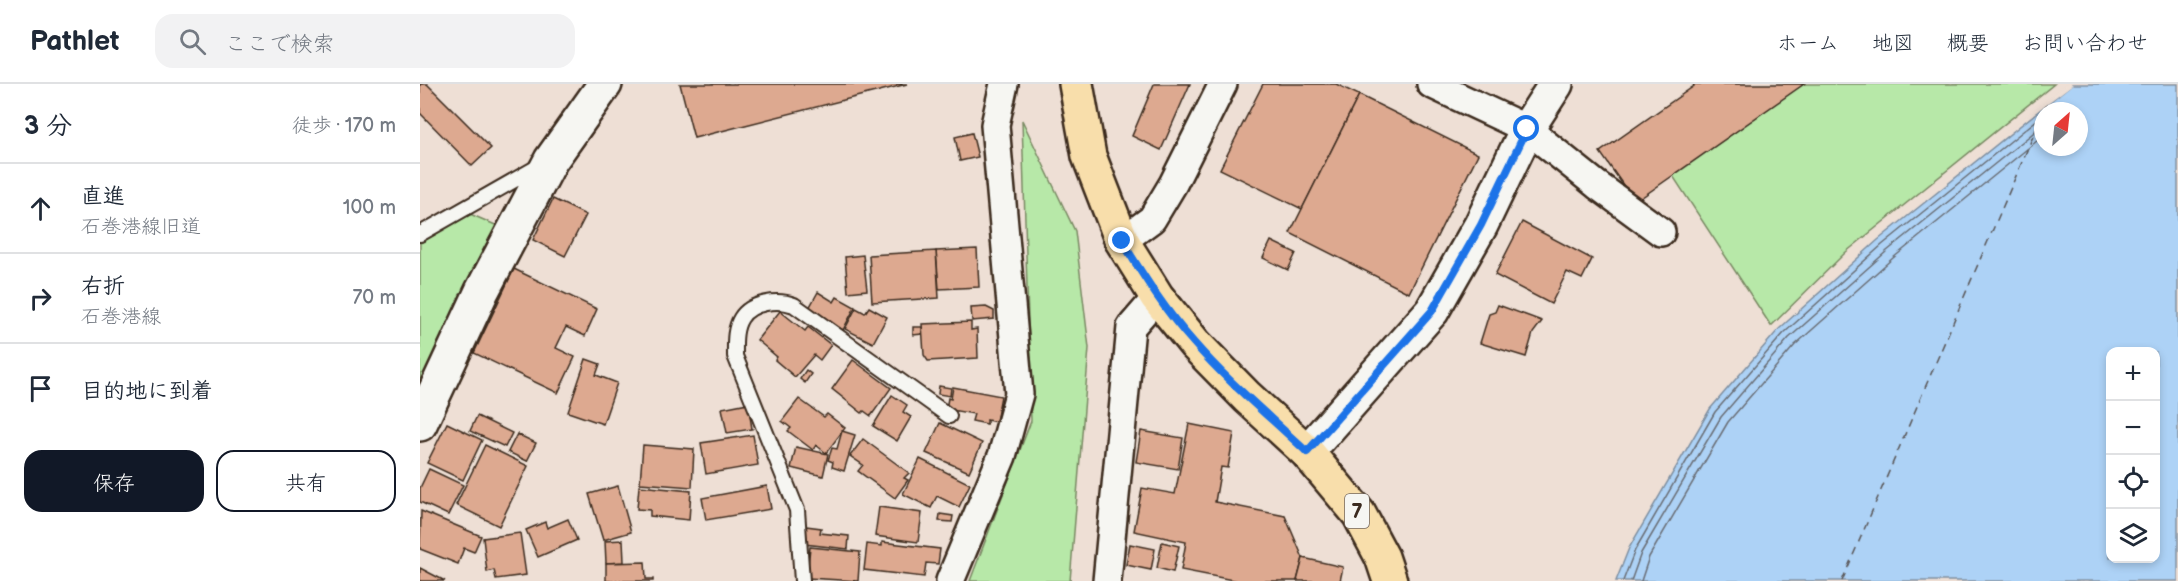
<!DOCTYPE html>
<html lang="ja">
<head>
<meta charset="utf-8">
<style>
  :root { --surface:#fff; --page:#f2f2f3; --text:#1f2937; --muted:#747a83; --line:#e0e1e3; --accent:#111827 }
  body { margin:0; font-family:"Balsamiq Sans","Klee One",sans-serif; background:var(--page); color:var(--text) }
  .controls { position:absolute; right:18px; bottom:18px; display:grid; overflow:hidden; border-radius:12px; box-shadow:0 3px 9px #0003 }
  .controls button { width:54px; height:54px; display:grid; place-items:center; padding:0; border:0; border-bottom:2px solid var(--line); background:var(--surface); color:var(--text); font:30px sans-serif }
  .compass { position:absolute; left:1614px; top:18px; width:54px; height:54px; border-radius:50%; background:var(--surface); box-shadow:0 3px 9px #0003; rotate:27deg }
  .stop { position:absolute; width:18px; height:18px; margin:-14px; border:4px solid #1a73e8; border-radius:50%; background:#fff }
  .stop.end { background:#1a73e8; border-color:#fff; box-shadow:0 2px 6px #0008 }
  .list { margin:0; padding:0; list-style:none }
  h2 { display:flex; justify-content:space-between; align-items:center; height:78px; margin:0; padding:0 24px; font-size:26px }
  h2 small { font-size:20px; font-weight:400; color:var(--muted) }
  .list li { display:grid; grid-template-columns:39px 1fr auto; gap:18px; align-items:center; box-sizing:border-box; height:90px; padding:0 24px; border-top:2px solid var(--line) }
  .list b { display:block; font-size:22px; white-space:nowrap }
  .list p { margin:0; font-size:20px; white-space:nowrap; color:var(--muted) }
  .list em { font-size:20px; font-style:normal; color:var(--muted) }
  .actions { display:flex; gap:12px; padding:18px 24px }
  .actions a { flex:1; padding:14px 0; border:2px solid var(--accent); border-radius:18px; text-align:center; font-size:21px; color:var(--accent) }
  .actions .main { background:var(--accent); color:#fff }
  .icon { flex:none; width:33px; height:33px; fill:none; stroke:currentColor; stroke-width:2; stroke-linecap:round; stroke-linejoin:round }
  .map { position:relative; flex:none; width:1758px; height:497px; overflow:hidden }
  header { display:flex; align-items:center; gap:36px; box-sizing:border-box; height:84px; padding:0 30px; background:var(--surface); border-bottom:2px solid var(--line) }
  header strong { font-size:28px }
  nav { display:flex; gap:33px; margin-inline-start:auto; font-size:21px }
  .search { width:420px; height:54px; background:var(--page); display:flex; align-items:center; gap:15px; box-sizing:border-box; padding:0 21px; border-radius:18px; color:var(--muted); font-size:22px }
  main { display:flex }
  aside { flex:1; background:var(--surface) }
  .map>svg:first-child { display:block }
  .green { fill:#b7e8a8; stroke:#798963; stroke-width:1.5 }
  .water { fill:#add2f6; stroke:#7f8fa0; stroke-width:1.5; fill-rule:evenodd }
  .pier { fill:#eedfd5 }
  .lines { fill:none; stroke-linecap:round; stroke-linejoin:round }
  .shore { stroke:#696d74; stroke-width:1.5 }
  .ferry { stroke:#585454; stroke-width:1.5; stroke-dasharray:8 6; stroke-linecap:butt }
  .building { fill:#dda990; stroke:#3b2a1e; stroke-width:1.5 }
  .service-casing { stroke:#3b2a1e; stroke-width:18 }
  .minor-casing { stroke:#3b2a1e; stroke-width:32 }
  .tertiary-casing { stroke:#3b2a1e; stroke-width:38 }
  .primary-casing { stroke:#3b2a1e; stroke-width:38 }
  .service { stroke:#f6f6f2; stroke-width:14 }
  .minor { stroke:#f6f6f2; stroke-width:27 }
  .tertiary { stroke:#f6f6f2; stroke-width:33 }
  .primary { stroke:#f8deab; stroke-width:33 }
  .route { stroke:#1a73e8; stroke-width:8 }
  .labels { text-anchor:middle; stroke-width:5; stroke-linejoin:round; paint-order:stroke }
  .shield { fill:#f6f6f2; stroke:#73675e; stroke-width:1.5 }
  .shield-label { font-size:20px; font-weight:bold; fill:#3b2a1e }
</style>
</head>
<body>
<header>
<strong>Pathlet</strong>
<div class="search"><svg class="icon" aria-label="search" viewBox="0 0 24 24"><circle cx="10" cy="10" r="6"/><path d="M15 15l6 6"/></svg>ここで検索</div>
<nav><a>ホーム</a><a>地図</a><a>概要</a><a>お問い合わせ</a></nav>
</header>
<main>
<aside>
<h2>3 分<small>徒歩 · 170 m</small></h2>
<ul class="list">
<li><svg class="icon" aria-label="ahead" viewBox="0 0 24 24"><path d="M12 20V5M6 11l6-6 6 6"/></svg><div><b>直進</b><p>石巻港線旧道</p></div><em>100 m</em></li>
<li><svg class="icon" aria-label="right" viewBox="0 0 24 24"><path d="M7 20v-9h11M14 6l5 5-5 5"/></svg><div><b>右折</b><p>石巻港線</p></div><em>70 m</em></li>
<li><svg class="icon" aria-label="arrive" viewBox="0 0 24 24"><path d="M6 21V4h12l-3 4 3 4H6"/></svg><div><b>目的地に到着</b></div></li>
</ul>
<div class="actions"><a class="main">保存</a><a>共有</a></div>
</aside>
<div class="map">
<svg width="1758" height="497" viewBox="0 0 1758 497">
  <rect width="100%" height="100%" fill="#eedfd5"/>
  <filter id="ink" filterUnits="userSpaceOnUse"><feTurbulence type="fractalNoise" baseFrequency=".0167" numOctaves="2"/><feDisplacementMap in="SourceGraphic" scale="12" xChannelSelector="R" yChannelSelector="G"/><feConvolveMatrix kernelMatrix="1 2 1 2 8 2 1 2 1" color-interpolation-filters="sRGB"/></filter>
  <g filter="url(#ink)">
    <g class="green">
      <polygon points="1383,0 1634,0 1426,168 1351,242 1253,92"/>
      <polygon points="602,36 655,147 669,264 650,497 550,497 611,337"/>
      <polygon points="50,130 80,143 0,315 0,159"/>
    </g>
    <path class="water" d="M1652 0H1758V497H1196L1209 464 1290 325 1359 245 1458 156ZM1623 27H1659V63H1623ZM1690 268H1736V474H1690Z"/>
    <polygon class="pier" points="1647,0 1653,0 1546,81 1625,18"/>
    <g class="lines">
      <g class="shore">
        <polyline points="1203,497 1215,466 1295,328 1364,249 1462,161 1623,31"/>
        <polyline points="1211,497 1221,469 1301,333 1369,254 1467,167 1623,41"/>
        <polyline points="1221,497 1229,473 1308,338 1375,261 1473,174 1623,52"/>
      </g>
      <g class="ferry">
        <polyline points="1624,27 1627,20"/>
        <polyline points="1422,497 1623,29"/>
      </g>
    </g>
    <g class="building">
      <polygon points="0,0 7,0 71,64 52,82 0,29"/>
      <polygon points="260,0 487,0 274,54"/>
      <polygon points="734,0 770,0 741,66 712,52"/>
      <polygon points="843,0 916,0 939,11 882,125 800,85"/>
      <polygon points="1273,0 1384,0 1215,118 1180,68 1274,2"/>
      <polygon points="939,11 1058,70 989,209 870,149"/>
      <polygon points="552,49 558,73 540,77 535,53"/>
      <polygon points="133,115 166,131 145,172 113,156"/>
      <polygon points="1102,138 1172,175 1162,195 1147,188 1131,220 1075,191"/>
      <polygon points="851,157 876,169 868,186 843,174"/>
      <polygon points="557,165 559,203 519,205 516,167"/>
      <polygon points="516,167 519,214 452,218 449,171"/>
      <polygon points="443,171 447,206 428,208 425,173"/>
      <polygon points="94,185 177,225 165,252 146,243 136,264 155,273 138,309 54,269"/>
      <polygon points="398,208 414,218 417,213 435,223 423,246 388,226"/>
      <polygon points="1078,221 1122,237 1113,249 1106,273 1060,259 1069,230 1075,228"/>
      <polygon points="449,223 467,233 453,259 425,245 436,224 445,229"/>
      <polygon points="566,223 574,227 574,235 552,237 551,224"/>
      <polygon points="360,227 385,247 388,243 411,261 400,276 394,271 375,293 355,276 357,273 337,256"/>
      <polygon points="551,238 551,246 557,245 558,274 508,277 504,271 502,240"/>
      <polygon points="493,243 502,243 502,250 493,251"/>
      <polygon points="166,275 180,280 176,291 197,299 183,340 148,328"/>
      <polygon points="433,276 471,304 451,332 444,327 442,329 412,305"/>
      <polygon points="386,286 391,290 385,299 380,295"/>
      <polygon points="519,302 531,304 530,312 518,310"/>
      <polygon points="533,303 581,312 576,338 567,336 567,340 552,337 554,330 526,325 528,314 531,315"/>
      <polygon points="472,311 487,321 483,328 491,333 477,357 453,342"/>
      <polygon points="379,315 404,333 407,330 425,344 406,369 396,361 393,366 368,347 371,344 362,337"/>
      <polygon points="328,319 332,345 307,349 302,324"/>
      <polygon points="57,332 92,349 85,363 50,347"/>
      <polygon points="27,339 62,356 43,396 7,379"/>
      <polygon points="520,339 562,359 549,388 506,369"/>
      <polygon points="769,340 814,349 808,384 801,383 795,418 865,432 883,474 877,497 818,497 761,486 766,458 714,447 722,404 755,410"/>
      <polygon points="422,347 435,351 424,387 412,383 413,378 408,376 412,364 417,365"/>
      <polygon points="721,347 763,354 758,385 716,378"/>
      <polygon points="97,350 116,359 107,377 88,368"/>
      <polygon points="333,351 338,381 286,390 281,359"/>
      <polygon points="443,355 489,389 484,394 488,396 475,414 438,387 443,381 430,372"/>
      <polygon points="65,361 108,382 79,442 36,421"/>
      <polygon points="223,361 274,365 272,403 220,399"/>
      <polygon points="376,363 408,370 403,392 371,384"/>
      <polygon points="500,375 550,400 539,423 517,412 511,424 483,410"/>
      <polygon points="9,385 43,401 28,431 0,418 0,404"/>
      <polygon points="198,402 211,448 183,456 169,410"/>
      <polygon points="219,402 271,407 269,436 230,432 230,426 217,425"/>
      <polygon points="347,402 351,425 286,436 282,414"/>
      <polygon points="459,423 502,429 498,458 455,452"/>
      <polygon points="1,427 61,452 54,468 44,464 38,480 0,465"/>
      <polygon points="520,430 533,432 532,438 519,437"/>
      <polygon points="148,435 157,456 118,473 106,446 125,438 127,444"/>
      <polygon points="386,442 401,444 400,449 429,452 428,465 384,460"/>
      <polygon points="100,449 106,491 76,495 74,486 67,488 63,454"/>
      <polygon points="203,456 204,478 186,479 185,457"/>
      <polygon points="462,458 520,465 518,480 506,479 504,493 444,486 447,460 462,462"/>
      <polygon points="742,458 759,462 753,488 737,484"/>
      <polygon points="710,460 735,465 731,486 706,481"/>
      <polygon points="390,463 440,468 438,497 387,494"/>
      <polygon points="883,474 923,483 920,497 877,497"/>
      <polygon points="225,478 226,495 233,495 233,497 186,497 186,479"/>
      <polygon points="0,484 25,497 0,497"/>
    </g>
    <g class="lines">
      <g class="service-casing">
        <g id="service">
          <polyline points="0,150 121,81"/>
          <path d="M382 497 377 426 315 272C315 259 314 245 321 234 331 218 358 215 374 221L529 332"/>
        </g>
      </g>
      <g class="minor-casing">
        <g id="minor">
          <polyline points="1011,0 1107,45 1177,101 1241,148"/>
          <polyline points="702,157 732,135 753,100 803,0"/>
          <polyline points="530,497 582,372 599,310 575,41 584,0"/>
          <polyline points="687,497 711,243 737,213"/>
        </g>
      </g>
      <g class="tertiary-casing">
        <g id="tertiary">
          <polyline points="0,340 62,207 131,76 185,0"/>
          <polyline points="887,368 1012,227 1061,141 1107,45 1136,0"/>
        </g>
      </g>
      <g class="primary-casing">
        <polyline id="primary" points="656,0 669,72 702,157 737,213 775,260 827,313 887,368 939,430 962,473 970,497"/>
      </g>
      <use href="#service" class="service"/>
      <use href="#minor" class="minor"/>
      <use href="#tertiary" class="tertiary"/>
      <use href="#primary" class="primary"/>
    </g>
  </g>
  <g class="lines" filter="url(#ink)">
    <path class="route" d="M702 157C724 193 746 228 774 259 808 298 849 332 887 368L1012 227 1061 141 1107 45"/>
  </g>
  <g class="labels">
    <rect class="shield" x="925" y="410" width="24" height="34" rx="4.5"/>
    <g class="shield-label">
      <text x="937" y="434">7</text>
    </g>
  </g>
</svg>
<div class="controls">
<button>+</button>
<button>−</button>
<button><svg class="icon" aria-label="locate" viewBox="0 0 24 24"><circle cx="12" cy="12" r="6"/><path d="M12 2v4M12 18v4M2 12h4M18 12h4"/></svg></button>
<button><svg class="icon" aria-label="layers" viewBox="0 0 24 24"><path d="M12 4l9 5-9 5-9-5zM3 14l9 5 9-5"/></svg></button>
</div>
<svg class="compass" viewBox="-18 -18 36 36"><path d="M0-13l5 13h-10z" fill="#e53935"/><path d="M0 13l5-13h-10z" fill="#747a83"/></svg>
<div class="stop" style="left:1107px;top:45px"></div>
<div class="stop end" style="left:702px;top:157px"></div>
</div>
</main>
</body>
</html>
